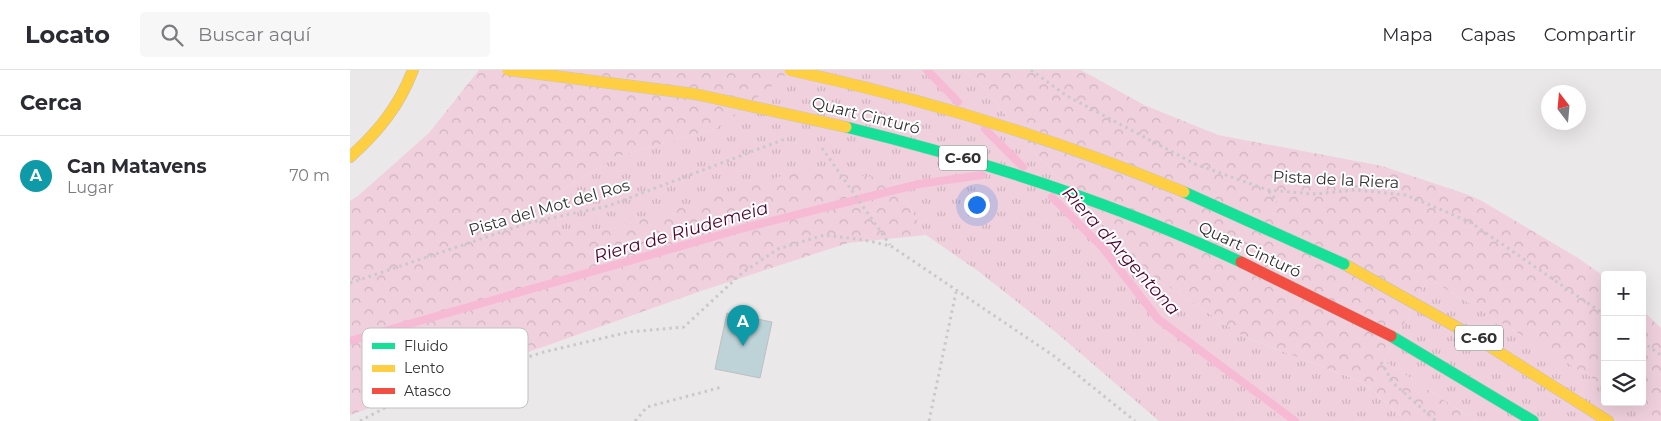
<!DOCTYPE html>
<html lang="es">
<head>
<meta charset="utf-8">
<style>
  :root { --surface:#fff; --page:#f7f7f7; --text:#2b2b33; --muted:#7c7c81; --line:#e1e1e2; --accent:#0f766e }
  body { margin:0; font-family:Montserrat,sans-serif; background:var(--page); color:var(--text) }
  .controls { position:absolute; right:15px; bottom:15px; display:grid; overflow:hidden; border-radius:5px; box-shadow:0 5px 20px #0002 }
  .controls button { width:45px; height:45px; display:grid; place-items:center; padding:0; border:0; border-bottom:1px solid var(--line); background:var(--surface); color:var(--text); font:25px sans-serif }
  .compass { position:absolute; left:1191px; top:15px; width:45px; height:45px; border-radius:50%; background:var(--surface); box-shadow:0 5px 20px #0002; rotate:344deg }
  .you { position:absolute; left:626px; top:134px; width:18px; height:18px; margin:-12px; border:4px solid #fff; border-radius:50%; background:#1a73e8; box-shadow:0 0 0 8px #1a73e833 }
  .badge { display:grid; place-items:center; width:32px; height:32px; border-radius:50%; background:var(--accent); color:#fff; font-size:16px; font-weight:700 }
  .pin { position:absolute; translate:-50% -41px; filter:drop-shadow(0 1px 2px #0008) }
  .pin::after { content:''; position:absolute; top:26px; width:18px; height:15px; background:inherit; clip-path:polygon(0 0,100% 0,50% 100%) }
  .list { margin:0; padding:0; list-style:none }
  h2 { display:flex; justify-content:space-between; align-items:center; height:65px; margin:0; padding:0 20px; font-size:21px }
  h2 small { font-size:16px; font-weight:400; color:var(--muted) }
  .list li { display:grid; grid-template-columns:32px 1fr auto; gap:15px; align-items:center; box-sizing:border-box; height:80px; padding:0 20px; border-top:1px solid var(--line) }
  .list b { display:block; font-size:19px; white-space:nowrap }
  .list p { margin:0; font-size:16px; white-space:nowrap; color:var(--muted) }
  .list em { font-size:16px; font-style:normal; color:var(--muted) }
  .icon { flex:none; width:28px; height:28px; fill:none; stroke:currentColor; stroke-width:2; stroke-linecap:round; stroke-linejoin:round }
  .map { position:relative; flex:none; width:1311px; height:351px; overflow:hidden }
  header { display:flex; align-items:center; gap:30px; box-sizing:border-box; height:70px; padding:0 25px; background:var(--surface); border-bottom:1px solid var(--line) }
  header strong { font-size:24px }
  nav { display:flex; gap:28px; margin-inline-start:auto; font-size:18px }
  .search { width:350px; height:45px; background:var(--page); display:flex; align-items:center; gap:12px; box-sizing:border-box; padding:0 18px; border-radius:5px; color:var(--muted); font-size:19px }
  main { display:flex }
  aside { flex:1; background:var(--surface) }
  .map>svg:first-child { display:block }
  .grass { fill:url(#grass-tufts) }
  .forest { fill:url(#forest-crowns) }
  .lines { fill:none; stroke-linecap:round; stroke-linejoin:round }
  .stream { stroke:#f7bad5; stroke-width:8 }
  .building { fill:#bdd3d7; stroke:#c0bfbf }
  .fast-casing { stroke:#c1bebf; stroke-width:12 }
  .slow-casing { stroke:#c1bebf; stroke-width:12 }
  .path { stroke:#cac9c9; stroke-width:3; stroke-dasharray:2.5 4; stroke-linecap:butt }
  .fast { stroke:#16e098; stroke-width:11 }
  .slow { stroke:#ffcf43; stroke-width:11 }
  .fast-bridge-casing { stroke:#c7c6c6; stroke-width:12; stroke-linecap:butt }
  .slow-bridge-casing { stroke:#c7c6c6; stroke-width:12; stroke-linecap:butt }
  .jam-bridge-casing { stroke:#c7c6c6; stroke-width:12; stroke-linecap:butt }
  .fast-bridge { stroke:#16e098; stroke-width:11 }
  .slow-bridge { stroke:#ffcf43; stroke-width:11 }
  .jam-bridge { stroke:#f24e42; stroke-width:11 }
  .labels { text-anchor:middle; stroke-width:4; stroke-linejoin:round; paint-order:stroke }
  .shield { fill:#fff; stroke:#706f6f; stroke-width:1 }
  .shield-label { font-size:15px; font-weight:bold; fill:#323131 }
  .street-label { font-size:16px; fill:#323131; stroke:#fff }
  .water-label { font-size:18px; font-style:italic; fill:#4e032f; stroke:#fff }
  .key { fill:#fff; stroke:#c2c1c1; stroke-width:1 }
  .key-label { font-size:14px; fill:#323131 }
</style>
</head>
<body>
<header>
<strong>Locato</strong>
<div class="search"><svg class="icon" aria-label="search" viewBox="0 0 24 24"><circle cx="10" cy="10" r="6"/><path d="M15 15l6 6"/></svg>Buscar aquí</div>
<nav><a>Mapa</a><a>Capas</a><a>Compartir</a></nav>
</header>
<main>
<aside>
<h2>Cerca<small></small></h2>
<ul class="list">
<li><span class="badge" style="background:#0f9aa8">A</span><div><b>Can Matavens</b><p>Lugar</p></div><em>70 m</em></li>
</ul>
</aside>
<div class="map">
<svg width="1311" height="351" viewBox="0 0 1311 351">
  <defs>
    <pattern id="grass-tufts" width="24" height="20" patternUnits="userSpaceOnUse" patternTransform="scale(1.25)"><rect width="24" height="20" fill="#f0d0dd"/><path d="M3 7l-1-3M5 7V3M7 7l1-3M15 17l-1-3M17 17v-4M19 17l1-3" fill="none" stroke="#ceb3be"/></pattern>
    <pattern id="forest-crowns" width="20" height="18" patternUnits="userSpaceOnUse" patternTransform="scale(1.25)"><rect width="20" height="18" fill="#f0d0dd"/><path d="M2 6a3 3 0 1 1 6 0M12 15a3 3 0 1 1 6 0" fill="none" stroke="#ceb3be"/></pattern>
  </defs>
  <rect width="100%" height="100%" fill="#ebe8e9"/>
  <g class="grass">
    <polygon points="438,0 612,0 631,14 689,87 804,207 893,266 1012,312 1057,351 809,351 708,264 628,201 576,165 542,108 354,132 260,159 209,159 205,125 265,87 365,59"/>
    <polygon points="1078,208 1243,308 1255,316 1255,332 1276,332 1301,351 1126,351 1034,291"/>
  </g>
  <g class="forest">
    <polygon points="129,0 438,0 433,8 365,59 265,87 205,125 209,159 260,159 448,101 542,108 576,165 498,173 351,221 0,345 0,131 9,125 79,63"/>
    <polygon points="612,0 731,0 794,35 868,65 1032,96 1119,125 1132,131 1228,188 1255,207 1255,316 1078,208 1034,291 1126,351 1057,351 1012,312 893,266 804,207 689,87 631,14"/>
    <polygon points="1292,240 1311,258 1311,351 1301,351 1276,332 1292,332"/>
  </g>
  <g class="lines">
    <g class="stream">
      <polyline points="577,0 608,32"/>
      <polyline points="635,59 673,97"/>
      <polyline points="702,127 753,178 808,249 945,351"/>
      <polyline points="0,271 394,158 569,114 632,105"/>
    </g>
  </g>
  <polygon class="building" points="377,243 422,252 410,308 365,299"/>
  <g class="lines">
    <g class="fast-casing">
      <polyline id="fast" points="1041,266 1183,351"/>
    </g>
    <g class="slow-casing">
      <g id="slow">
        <path d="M0 87C29 61 49 36 63 0"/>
        <polyline points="994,194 1128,269 1258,351"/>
      </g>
    </g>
    <g class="path">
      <polyline points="681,0 717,26 845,94 918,120 963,124 1005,120 1056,125 1120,152 1255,245"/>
      <polyline points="472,78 540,175"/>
      <polyline points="919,121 927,132"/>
      <polyline points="0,213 178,153 258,136 435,69"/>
      <polyline points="1292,272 1311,285"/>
      <polyline points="1031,292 1043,313 1086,351"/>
      <polyline points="10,351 63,323 194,282 279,262 334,257 392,203 428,179 474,165 514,170 541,176 704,286 785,351"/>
      <polyline points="285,351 297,337 372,317"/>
      <polyline points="579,351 606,222"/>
    </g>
    <use href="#fast" class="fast"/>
    <use href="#slow" class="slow"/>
    <g class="fast-bridge-casing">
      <g id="fast-bridge">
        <path d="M496 57C631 90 765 133 891 192"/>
        <polyline points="834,122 994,194"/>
      </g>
    </g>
    <g class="slow-bridge-casing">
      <g id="slow-bridge">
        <polyline points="158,0 345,24 496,57"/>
        <path d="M440 0C575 29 706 69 834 122"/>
      </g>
    </g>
    <g class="jam-bridge-casing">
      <polyline id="jam-bridge" points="891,192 1041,266"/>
    </g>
    <use href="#fast-bridge" class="fast-bridge"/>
    <use href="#slow-bridge" class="slow-bridge"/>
    <use href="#jam-bridge" class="jam-bridge"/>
  </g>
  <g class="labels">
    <g class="shield">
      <rect x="589" y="75.5" width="48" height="25" rx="4"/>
      <rect x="1105" y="255.5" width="48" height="25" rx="4"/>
    </g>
    <g class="shield-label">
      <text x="613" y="93">C-60</text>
      <text x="1129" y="273">C-60</text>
    </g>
    <g class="street-label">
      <text transform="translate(516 45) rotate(14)" y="6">Quart Cinturó</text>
      <text transform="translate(986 109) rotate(3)" y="6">Pista de la Riera</text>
      <text transform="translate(199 137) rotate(-16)" y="6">Pista del Mot del Ros</text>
      <text transform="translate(900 179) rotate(25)" y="6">Quart Cinturó</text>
    </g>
    <g class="water-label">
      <text transform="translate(331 162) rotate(-16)" y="6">Riera de Riudemeia</text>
      <text transform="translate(771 181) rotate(48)" y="6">Riera d'Argentona</text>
    </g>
  </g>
  <rect x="12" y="258" width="166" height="80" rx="8" class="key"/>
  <rect x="22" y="273" width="23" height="6" fill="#16e098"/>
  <rect x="22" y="295" width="23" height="7" fill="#ffcf43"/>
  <rect x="22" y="318" width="23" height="6" fill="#f24e42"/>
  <g class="key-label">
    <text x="54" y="281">Fluido</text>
    <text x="54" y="303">Lento</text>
    <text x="54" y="326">Atasco</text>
  </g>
</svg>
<div class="controls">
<button>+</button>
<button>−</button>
<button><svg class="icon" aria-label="layers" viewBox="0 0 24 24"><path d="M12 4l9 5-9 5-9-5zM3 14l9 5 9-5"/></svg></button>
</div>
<svg class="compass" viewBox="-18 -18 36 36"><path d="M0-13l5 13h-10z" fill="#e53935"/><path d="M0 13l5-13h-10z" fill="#7c7c81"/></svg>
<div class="you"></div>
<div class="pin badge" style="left:393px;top:276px;background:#0f9aa8">A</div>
</div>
</main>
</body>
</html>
